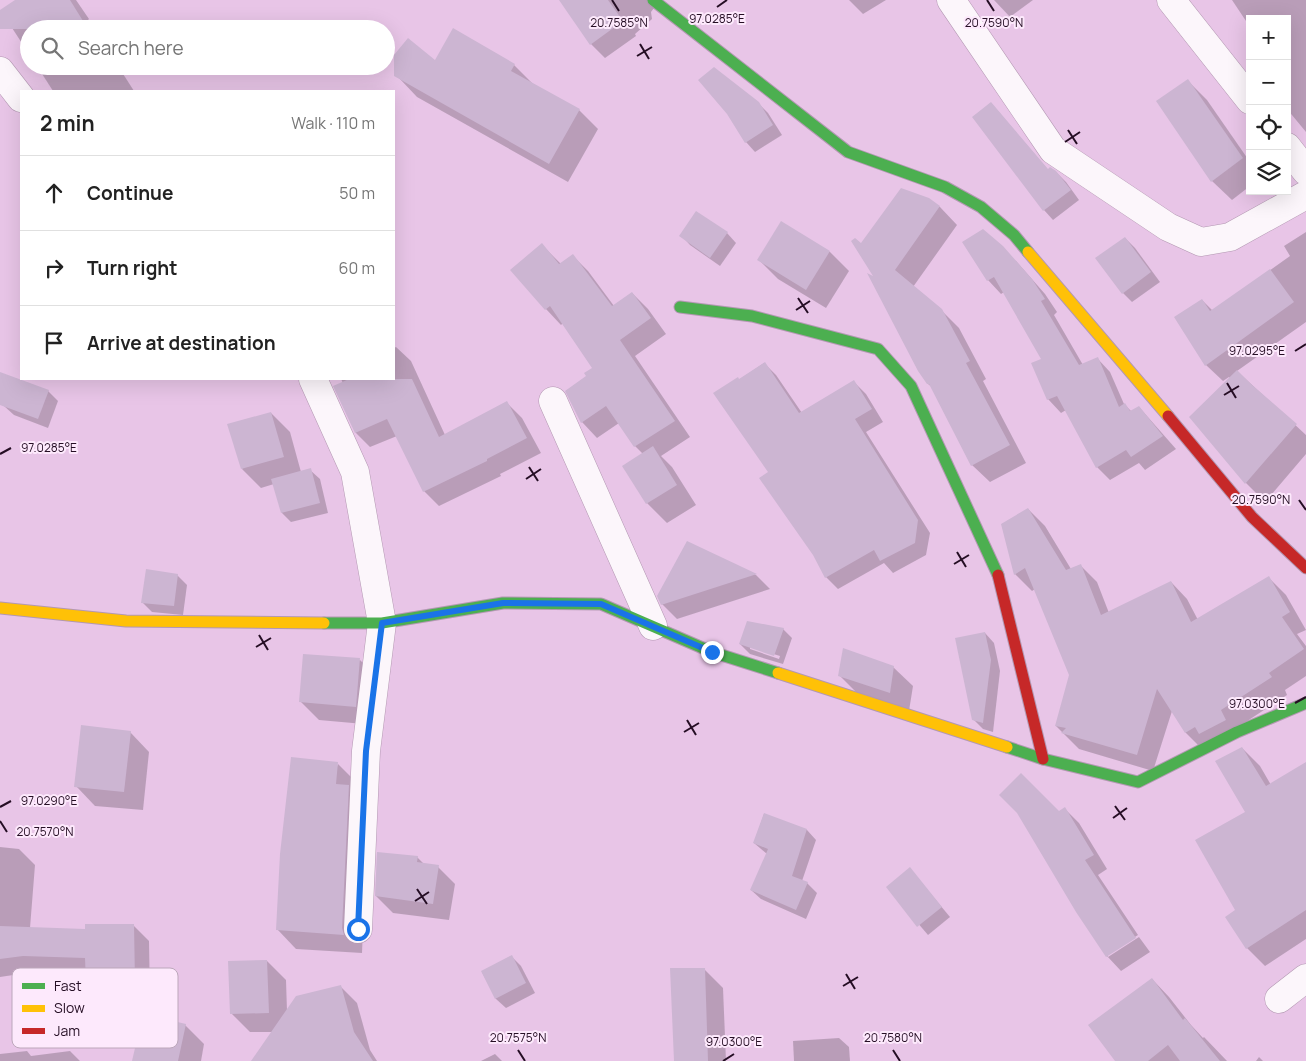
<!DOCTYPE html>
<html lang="en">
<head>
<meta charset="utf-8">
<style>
  :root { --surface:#fff; --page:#f6f6f6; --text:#222; --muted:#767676; --line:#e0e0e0 }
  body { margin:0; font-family:Manrope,sans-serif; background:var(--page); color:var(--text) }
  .controls { position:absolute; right:15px; top:15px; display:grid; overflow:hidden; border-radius:0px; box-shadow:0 5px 20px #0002 }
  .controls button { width:45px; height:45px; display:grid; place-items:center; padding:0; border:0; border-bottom:1px solid var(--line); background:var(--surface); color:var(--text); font:25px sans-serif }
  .stop { position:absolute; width:15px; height:15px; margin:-11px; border:4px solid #1a73e8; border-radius:50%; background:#fff }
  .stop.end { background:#1a73e8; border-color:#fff; box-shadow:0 1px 5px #0008 }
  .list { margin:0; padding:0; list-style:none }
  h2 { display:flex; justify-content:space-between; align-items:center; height:65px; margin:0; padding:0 20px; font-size:21px }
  h2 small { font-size:16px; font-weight:400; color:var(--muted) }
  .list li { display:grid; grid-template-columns:32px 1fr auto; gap:15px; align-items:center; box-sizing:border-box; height:75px; padding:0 20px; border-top:1px solid var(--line) }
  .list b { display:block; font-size:19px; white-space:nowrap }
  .list em { font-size:16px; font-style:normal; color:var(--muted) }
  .icon { flex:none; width:28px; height:28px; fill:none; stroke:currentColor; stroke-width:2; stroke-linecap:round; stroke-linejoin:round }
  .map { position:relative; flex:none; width:1306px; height:1061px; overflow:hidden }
  .search { position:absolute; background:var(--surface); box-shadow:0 5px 20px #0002; left:20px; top:20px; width:375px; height:55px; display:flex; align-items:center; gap:12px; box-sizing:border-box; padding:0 18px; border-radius:28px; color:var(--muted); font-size:19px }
  .panel { position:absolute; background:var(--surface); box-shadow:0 5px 20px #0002; left:20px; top:90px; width:375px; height:290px; border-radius:0px }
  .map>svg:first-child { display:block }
  .shadow { fill:#0003; fill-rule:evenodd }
  .building { fill:#ccb5d2 }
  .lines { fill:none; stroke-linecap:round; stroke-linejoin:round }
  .street-casing { stroke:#b398b2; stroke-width:29 }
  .fast-casing { stroke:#b398b2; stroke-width:13 }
  .slow-casing { stroke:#b398b2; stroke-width:13 }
  .jam-casing { stroke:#b398b2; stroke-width:13 }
  .street { stroke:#fcf6fb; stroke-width:28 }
  .fast { stroke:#4caf50; stroke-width:11 }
  .slow { stroke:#ffc107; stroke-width:11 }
  .jam { stroke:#c62828; stroke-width:11 }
  .route { stroke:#1a73e8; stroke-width:6 }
  .ticks { fill:none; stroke:#250e24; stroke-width:2 }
  .key { fill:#fde9fc; stroke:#bca7bb; stroke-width:1 }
  .key-label { font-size:14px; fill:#250e24 }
  .ticks-label { font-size:12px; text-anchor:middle; fill:#250e24; stroke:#fde9fc; stroke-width:4; stroke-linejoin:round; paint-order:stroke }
</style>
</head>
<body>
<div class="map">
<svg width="1306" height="1061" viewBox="0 0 1306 1061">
  <rect width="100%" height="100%" fill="#e8c5e7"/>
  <g class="shadow">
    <polygon points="18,0 76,0 89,19 88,20 94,29 29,29 29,54 1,11"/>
    <polygon points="575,0 660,0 651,12 652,19 635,34 636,36 605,58 591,44"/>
    <polygon points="849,0 886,0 863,14"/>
    <polygon points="994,0 1033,0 1010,17"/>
    <polygon points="1232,0 1306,0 1306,132 1287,109 1287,19 1250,19 1250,27"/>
    <polygon points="435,62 514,65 533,84 579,110 598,129 568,182 417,97 399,78"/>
    <polygon points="37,66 118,66 134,91 53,91"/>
    <polygon points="1188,81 1207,100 1250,162 1250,186 1232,200 1212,181"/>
    <polygon points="758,103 768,113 782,135 755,152 746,142 728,114"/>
    <polygon points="991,103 1048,170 1056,172 1066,182 1079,200 1053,220 1044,210 973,117"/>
    <polygon points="928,199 940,207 957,225 913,287 941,310 959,328 986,379 983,381 1026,463 990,482 972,465 932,387 928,384 876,280 862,245"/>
    <polygon points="789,228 830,252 849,271 826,308 778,279 759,260"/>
    <polygon points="1306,232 1306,322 1237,371 1306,435 1306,454 1265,502 1246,483 1230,378 1229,377 1223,381 1206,365 1202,300 1213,311 1290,256 1284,246"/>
    <polygon points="727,233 736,243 720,266 690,245 681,235"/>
    <polygon points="1125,238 1135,248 1160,282 1132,302 1123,293"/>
    <polygon points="964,242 1016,261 1045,294 1057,312 1054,315 1083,365 1097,358 1110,372 1124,404 1132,412 1139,407 1176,449 1145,470 1139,463 1110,480 1097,467 1066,410 1061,413 1048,399 1043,359 1004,292 1001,294 988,280"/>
    <polygon points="542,245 561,264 573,256 588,271 614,306 632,293 648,309 666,334 635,356 690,437 661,456 672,467 696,505 667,523 647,503 624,466 643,454 635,446 619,423 597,438 582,422 588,377 594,368 563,323 561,325 546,309"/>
    <polygon points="396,347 411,361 445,435 507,403 522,418 541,453 500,474 501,476 439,506 424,491 397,436 370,447 356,433 335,387 343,383 341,379 394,379 394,348"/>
    <polygon points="764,363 776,375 802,413 854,382 866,394 883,422 866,432 930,533 926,555 893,573 884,563 838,589 826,577 769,472 739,380"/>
    <polygon points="48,391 58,401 48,428 14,415 4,406"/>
    <polygon points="271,413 290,432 301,472 310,470 320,479 328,513 291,522 282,513 274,484 261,488 242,469"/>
    <polygon points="1028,509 1045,526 1071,569 1080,565 1097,582 1109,613 1171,582 1187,599 1198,620 1269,578 1286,595 1306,630 1297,634 1306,646 1306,676 1285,690 1287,695 1203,750 1186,733 1172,711 1153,771 1079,749 1056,726 1071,675 1035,589 1032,591 1015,574 1002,525"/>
    <polygon points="688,543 756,575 770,589 677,619 662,604"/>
    <polygon points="177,575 187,585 183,615 152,612 143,603"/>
    <path d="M783 629 792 638 783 664 750 654 740 644ZM750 647 780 656 779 659 750 649Z"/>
    <polygon points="985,633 994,643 1000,671 993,732 983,729 973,719"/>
    <polygon points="360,660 379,679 375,725 319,720 300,701"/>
    <polygon points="893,667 913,686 909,711 859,695 840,676"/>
    <polygon points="130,732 149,752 143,810 95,806 76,786"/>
    <polygon points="1242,748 1260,766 1271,785 1306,763 1306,939 1265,966 1247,948 1227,917 1237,910 1247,812"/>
    <polygon points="338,764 357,783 368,806 362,953 296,949 277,929"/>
    <polygon points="1065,809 1079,823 1107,869 1098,875 1138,935 1108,954 1108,957 1139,937 1150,952 1121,971 1107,956 1058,812"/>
    <polygon points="764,814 807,830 816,840 802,881 807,883 817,893 806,919 761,899 751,890 767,854 754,843"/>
    <polygon points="0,847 19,849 35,865 30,928 86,931 133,925 149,941 150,998 103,999 87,983 87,973 40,971 0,977"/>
    <polygon points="417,857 424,864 438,867 455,884 449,920 393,913 376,896"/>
    <polygon points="910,869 950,917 928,935 887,887"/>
    <polygon points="511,956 521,966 535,993 506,1008 496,999 482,972"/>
    <polygon points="267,961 286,980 287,1011 340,986 357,1003 370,1050 377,1061 253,1061 273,1032 250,1032 231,1013"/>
    <polygon points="704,969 723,988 726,1061 675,1061"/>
    <polygon points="1152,979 1169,997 1191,1025 1203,1038 1204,1037 1227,1061 1117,1061"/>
    <polygon points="185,1025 204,1044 201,1061 134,1061"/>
    <polygon points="839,1038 849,1047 850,1061 794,1061 793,1041"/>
    <polygon points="27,1051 31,1056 70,1051 80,1061 0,1061 0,1054"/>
    <polygon points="495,1054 502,1061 481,1061"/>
    <polygon points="1259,1057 1263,1061 1256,1061"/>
  </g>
  <g class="building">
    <polygon points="15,0 70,0 88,29 0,29 0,10"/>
    <polygon points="559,0 608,0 623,21 590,45"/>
    <polygon points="453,28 515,64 511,71 580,109 549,164 394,76 394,55 408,38 435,60"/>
    <polygon points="714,67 759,102 773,125 745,143 727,114 698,80"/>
    <polygon points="1188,79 1243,158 1211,182 1156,101"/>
    <polygon points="991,102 1048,169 1050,167 1056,171 1071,190 1043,211 972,117"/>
    <polygon points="901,188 929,198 940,206 895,270 942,309 970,361 966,363 1010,445 971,466 929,384 927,384 918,371 867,273 873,276 851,241 855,238 861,243"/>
    <polygon points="696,211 728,232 710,258 679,236"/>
    <polygon points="781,221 830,251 806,290 757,260"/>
    <polygon points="983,229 1003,246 1032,279 1045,299 1041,301 1079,365 1098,357 1119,407 1125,403 1130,411 1139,406 1163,436 1131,457 1126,450 1096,468 1057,396 1047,400 1031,363 1041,359 994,277 987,281 962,242"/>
    <polygon points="1125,237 1151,272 1122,294 1095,258"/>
    <polygon points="542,243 559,264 573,254 612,306 632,292 651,318 620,340 675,421 634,447 606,406 581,423 565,391 586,376 584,373 592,368 550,306 545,310 510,270"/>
    <polygon points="1270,269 1294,302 1205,366 1174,317 1202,299 1210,311"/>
    <polygon points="765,362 799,413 854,380 872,409 855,419 918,520 915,543 880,561 874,550 825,578 813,555 759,478 768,472 713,393 738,377 739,379"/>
    <polygon points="1237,370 1251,384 1297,424 1245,484 1189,417"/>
    <polygon points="0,372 49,390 38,419 0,405"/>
    <polygon points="349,379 412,379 439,437 507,401 527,438 487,459 487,461 423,492 387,419 355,433 333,386"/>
    <polygon points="271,412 284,457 241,469 227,424"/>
    <polygon points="653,446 677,485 646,504 622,466"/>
    <polygon points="311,468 320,503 281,513 271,479"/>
    <polygon points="1028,508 1066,570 1081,564 1101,615 1171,581 1191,622 1269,576 1290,612 1282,617 1304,649 1269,673 1272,677 1221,710 1226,720 1199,734 1195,727 1185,733 1157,689 1137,755 1061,733 1066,728 1055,726 1069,675 1025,568 1014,575 1001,524"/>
    <polygon points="687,541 757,574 661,605 657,596"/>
    <polygon points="146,569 178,574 174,606 141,603"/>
    <polygon points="747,621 784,628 774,656 739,644"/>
    <polygon points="985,632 991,660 983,723 972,720 955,638"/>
    <polygon points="843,648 894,666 890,693 838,676"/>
    <polygon points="303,654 360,658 356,707 299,702"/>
    <polygon points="81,725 131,731 124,792 74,787"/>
    <polygon points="1242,747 1266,786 1306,762 1306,910 1246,949 1225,917 1235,910 1195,840 1245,812 1215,761"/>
    <polygon points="291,757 338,762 336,784 349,785 342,928 344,935 276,930 280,854"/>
    <polygon points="1021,773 1059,811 1065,807 1094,855 1085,860 1136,938 1106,957 1076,912 1017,813 999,795"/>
    <polygon points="764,813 807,829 792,876 808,882 796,910 750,890 768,849 753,843"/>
    <polygon points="377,852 418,856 417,862 439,865 433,904 375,896"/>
    <polygon points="910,867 942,907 917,927 886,887"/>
    <polygon points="85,924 134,924 135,982 86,984 85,958 23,956 0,959 0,926 85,929"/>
    <polygon points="512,955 526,983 495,999 481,971"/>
    <polygon points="267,960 269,1013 230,1014 228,961"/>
    <polygon points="670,968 705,968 708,1061 674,1061"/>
    <polygon points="1152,978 1183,1020 1185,1018 1220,1061 1180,1061 1168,1045 1148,1061 1115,1061 1088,1025"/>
    <polygon points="341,985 354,1032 373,1061 251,1061 296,996"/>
    <polygon points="143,1014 186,1024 178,1061 132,1061"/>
  </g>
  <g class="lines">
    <g class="street-casing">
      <g id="street">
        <polyline points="951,0 1053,150 1168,227 1201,242 1230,237 1306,195"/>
        <polyline points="1171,0 1250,100"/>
        <polyline points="0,71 21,98"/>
        <polyline points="1287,147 1306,171"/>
        <polyline points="313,379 355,472 382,623 366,751 358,929"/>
        <polyline points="553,401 653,626"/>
        <polyline points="1279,999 1306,978"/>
      </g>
    </g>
    <g class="fast-casing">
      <g id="fast">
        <polyline points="653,0 848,152 945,187 981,207 1014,235 1028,252"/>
        <polyline points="680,307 752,316 878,349 911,386 998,575"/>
        <polyline points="324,623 382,623 503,603 601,604 712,652 778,673"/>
        <polyline points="1007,747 1043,759 1138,782 1237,732 1306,703"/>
      </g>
    </g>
    <g class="slow-casing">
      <g id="slow">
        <polyline points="1028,252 1168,416"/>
        <polyline points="0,608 126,621 324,623"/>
        <polyline points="778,673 1007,747"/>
      </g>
    </g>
    <g class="jam-casing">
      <g id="jam">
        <polyline points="1168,416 1252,517 1306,568"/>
        <polyline points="998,575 1043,759"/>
      </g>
    </g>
    <use href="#street" class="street"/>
    <use href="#fast" class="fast"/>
    <use href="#slow" class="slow"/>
    <use href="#jam" class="jam"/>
  </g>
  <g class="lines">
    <polyline class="route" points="358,929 366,751 382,623 503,603 601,604 712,652"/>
  </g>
  <path class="ticks" d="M612 0 619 11M987 0 994 11M717 7 727 0M640 44 649 59M637 56 652 47M1068 130 1077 144M1065 142 1080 132M798 298 808 313M796 310 810 301M1295 351 1306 344M1227 383 1236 398M1224 395 1239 386M0 454 11 448M529 467 538 481M526 479 541 469M1299 500 1306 510M957 552 966 567M954 564 969 555M259 635 268 650M256 647 271 638M1295 703 1306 697M687 720 696 735M684 732 699 723M1115 806 1125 820M0 807 11 801M1113 818 1127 808M0 821 7 832M417 889 427 904M415 901 429 892M846 974 855 989M843 986 858 977M518 1050 525 1061M893 1050 900 1061M723 1061 734 1054"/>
  <rect x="12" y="968" width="166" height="80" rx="8" class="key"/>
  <rect x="22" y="983" width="23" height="6" fill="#4caf50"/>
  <rect x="22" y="1005" width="23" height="7" fill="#ffc107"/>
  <rect x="22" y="1028" width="23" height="6" fill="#c62828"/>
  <g class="key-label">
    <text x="54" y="991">Fast</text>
    <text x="54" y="1013">Slow</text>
    <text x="54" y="1036">Jam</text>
  </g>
  <g class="ticks-label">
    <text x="717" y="23">97.0285°E</text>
    <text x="619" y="27">20.7585°N</text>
    <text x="994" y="27">20.7590°N</text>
    <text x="1257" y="355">97.0295°E</text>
    <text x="49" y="452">97.0285°E</text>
    <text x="1261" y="504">20.7590°N</text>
    <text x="1257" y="708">97.0300°E</text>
    <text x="49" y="805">97.0290°E</text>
    <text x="45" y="836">20.7570°N</text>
    <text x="518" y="1042">20.7575°N</text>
    <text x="893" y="1042">20.7580°N</text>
    <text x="734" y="1046">97.0300°E</text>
  </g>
</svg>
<div class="controls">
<button>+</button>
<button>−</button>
<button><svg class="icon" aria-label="locate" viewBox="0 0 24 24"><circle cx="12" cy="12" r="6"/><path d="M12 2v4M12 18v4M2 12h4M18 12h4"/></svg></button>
<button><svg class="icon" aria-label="layers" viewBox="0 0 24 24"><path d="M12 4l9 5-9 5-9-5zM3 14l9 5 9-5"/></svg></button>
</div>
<div class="stop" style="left:358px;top:929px"></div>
<div class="stop end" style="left:712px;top:652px"></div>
<div class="search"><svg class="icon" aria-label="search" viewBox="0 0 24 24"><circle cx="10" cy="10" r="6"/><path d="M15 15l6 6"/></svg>Search here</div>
<section class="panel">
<h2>2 min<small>Walk · 110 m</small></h2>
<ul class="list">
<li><svg class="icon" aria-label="ahead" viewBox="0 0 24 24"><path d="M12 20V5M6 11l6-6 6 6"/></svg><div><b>Continue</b></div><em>50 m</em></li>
<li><svg class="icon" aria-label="right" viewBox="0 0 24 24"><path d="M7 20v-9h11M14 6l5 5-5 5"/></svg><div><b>Turn right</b></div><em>60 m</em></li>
<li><svg class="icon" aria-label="arrive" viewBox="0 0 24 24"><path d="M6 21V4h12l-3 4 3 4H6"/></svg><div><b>Arrive at destination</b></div></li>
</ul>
</section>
</div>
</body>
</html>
